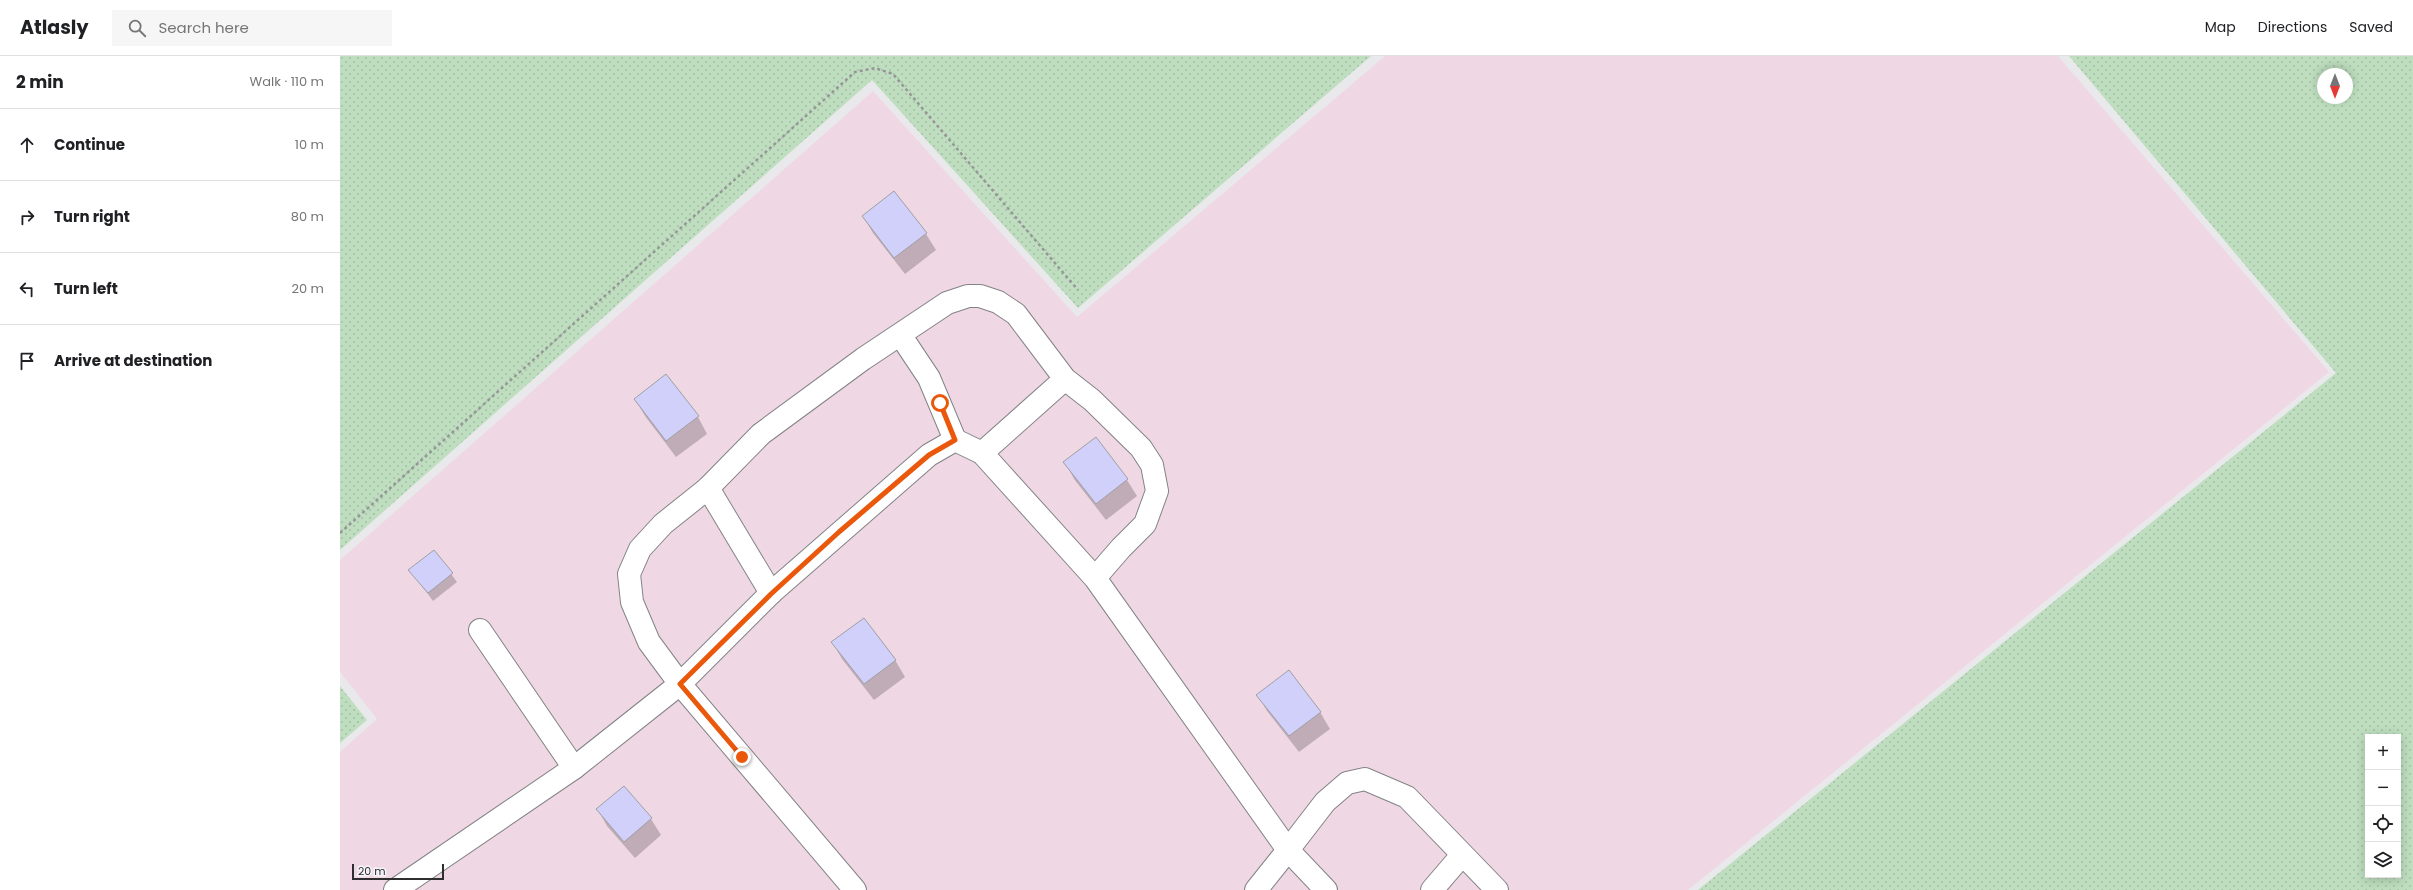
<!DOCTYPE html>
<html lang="en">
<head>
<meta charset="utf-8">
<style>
  :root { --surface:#fff; --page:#f6f6f6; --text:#202124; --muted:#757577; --line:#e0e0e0 }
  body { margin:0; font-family:Poppins,sans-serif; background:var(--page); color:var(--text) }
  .controls { position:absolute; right:12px; bottom:12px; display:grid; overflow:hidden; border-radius:0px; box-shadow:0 2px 10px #0003 }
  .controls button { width:36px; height:36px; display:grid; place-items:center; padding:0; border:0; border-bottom:1px solid var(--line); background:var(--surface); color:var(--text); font:20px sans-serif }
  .compass { position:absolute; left:1977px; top:12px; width:36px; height:36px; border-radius:50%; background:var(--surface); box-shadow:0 2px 10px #0003; rotate:180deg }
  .scale { position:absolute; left:12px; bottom:10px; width:92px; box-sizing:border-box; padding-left:4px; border:2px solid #2e2e2f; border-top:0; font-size:11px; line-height:14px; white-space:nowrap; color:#2e2e2f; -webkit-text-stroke:3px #f6f6fa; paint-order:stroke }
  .stop { position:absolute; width:12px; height:12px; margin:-9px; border:3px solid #ea580c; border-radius:50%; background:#fff }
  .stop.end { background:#ea580c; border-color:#fff; box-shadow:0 1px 4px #0008 }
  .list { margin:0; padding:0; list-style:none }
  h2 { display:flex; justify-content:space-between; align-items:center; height:52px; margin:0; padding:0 16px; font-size:17px }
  h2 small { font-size:13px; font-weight:400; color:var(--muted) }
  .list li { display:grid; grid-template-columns:26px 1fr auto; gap:12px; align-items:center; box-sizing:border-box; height:72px; padding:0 16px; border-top:1px solid var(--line) }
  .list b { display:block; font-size:15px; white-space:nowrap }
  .list em { font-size:13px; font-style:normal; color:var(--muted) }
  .icon { flex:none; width:22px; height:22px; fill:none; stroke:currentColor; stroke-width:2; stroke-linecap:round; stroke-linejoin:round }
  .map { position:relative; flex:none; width:2073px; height:834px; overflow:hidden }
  header { display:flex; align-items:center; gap:24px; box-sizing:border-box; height:56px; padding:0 20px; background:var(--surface); border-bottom:1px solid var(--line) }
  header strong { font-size:19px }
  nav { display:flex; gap:22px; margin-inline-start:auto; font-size:14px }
  .search { width:280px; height:36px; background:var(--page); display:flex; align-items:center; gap:10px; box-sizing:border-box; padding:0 14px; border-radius:0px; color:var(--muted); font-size:15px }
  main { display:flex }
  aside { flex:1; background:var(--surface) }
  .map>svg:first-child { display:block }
  .industrial { fill:#efd8e4 }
  .grass { fill:url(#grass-dots); fill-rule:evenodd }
  .shadow { fill:#0003 }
  .building { fill:#d1d0fb; stroke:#9f9fa3 }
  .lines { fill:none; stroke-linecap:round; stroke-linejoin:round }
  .minor-casing { stroke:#838386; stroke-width:24 }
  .path { stroke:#969698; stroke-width:2.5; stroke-dasharray:3 3; stroke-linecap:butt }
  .minor { stroke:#fff; stroke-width:22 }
  .route { stroke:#ea580c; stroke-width:5 }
</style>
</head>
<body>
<header>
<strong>Atlasly</strong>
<div class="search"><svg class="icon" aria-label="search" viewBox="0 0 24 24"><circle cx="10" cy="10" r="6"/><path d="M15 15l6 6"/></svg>Search here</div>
<nav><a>Map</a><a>Directions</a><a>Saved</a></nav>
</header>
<main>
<aside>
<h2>2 min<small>Walk · 110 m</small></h2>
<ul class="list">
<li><svg class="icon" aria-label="ahead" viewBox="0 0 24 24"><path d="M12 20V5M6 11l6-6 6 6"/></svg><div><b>Continue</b></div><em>10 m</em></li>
<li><svg class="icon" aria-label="right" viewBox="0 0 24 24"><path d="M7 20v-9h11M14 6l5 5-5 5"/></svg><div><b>Turn right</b></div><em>80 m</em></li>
<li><svg class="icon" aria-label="left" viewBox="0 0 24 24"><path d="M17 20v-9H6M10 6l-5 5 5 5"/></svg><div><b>Turn left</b></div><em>20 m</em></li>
<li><svg class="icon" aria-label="arrive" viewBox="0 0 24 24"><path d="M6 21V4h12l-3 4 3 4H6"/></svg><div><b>Arrive at destination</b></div></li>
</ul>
</aside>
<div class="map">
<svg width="2073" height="834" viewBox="0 0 2073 834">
  <defs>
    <pattern id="grass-dots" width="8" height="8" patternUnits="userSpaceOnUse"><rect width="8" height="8" fill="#bedebf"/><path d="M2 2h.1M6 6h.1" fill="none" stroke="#a4bfa4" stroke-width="1.8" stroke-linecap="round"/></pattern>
  </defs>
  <rect width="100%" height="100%" fill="#e9e9ec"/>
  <polygon class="industrial" points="1045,0 1718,0 1989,316 1348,834 0,834 0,696 37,663 0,616 0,504 533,35 737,261"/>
  <g class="grass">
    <polygon points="0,0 1031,0 738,252 532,24 0,494"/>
    <path d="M1729 0H2073V834H1358L1996 317ZM1983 18H2007V42H1983ZM2028 681H2058V819H2028Z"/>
    <polygon points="0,630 27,664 0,687"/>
  </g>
  <g class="shadow">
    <polygon points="523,160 586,178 596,194 565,218 533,177"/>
    <polygon points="295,343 358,361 367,378 336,401 305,360"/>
    <polygon points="755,383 787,424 797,440 766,464 734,423 725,406"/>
    <polygon points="94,495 117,526 93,545 70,514"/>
    <polygon points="493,587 555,604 565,621 534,644 502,603"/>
    <polygon points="918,639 980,656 990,673 959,696 927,655"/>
    <polygon points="258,754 311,763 321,779 295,802 267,770"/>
  </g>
  <g class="building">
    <polygon points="554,135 587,177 554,202 522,160"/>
    <polygon points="326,318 359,360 326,385 294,343"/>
    <polygon points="756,381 788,423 756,448 723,406"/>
    <polygon points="94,494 113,517 88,537 68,514"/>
    <polygon points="524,562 556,604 524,628 491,586"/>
    <polygon points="949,614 981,656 949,680 916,639"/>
    <polygon points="284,730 312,762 284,786 256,753"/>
  </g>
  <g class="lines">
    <g class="minor-casing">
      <g id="minor">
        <polyline points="561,280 589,322 615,384"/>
        <polyline points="642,397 725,323"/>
        <polyline points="368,432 431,537"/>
        <polyline points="755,522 781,492 805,468 817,435 812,409 801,392 752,344 725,323 676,258 658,246 640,240 628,240 607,247 523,303 421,378 368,432 323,468 300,493 289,518 292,546 309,586 340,628 431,537 589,399 615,384 642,397 755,522 948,794 916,834"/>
        <polyline points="140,574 234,712"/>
        <polyline points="55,834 234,712 340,628 515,834"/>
        <polyline points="986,834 948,794 985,746 1007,727 1025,723 1067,741 1157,834"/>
        <polyline points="1092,834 1122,799"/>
      </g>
    </g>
    <polyline class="path" points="0,477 515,16 535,12 553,18 738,234"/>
    <use href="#minor" class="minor"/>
  </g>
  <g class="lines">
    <polyline class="route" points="402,701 340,628 431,538 499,476 589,399 615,384 600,347"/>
  </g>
</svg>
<div class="controls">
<button>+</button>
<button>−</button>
<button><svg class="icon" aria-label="locate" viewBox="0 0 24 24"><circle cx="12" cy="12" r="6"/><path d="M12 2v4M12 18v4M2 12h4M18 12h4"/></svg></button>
<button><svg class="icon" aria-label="layers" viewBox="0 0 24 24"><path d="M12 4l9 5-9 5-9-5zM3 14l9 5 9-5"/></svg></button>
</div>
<svg class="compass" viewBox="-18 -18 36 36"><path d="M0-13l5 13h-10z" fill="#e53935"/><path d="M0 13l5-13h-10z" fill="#757577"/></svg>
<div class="scale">20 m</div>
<div class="stop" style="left:600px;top:347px"></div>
<div class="stop end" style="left:402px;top:701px"></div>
</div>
</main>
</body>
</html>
